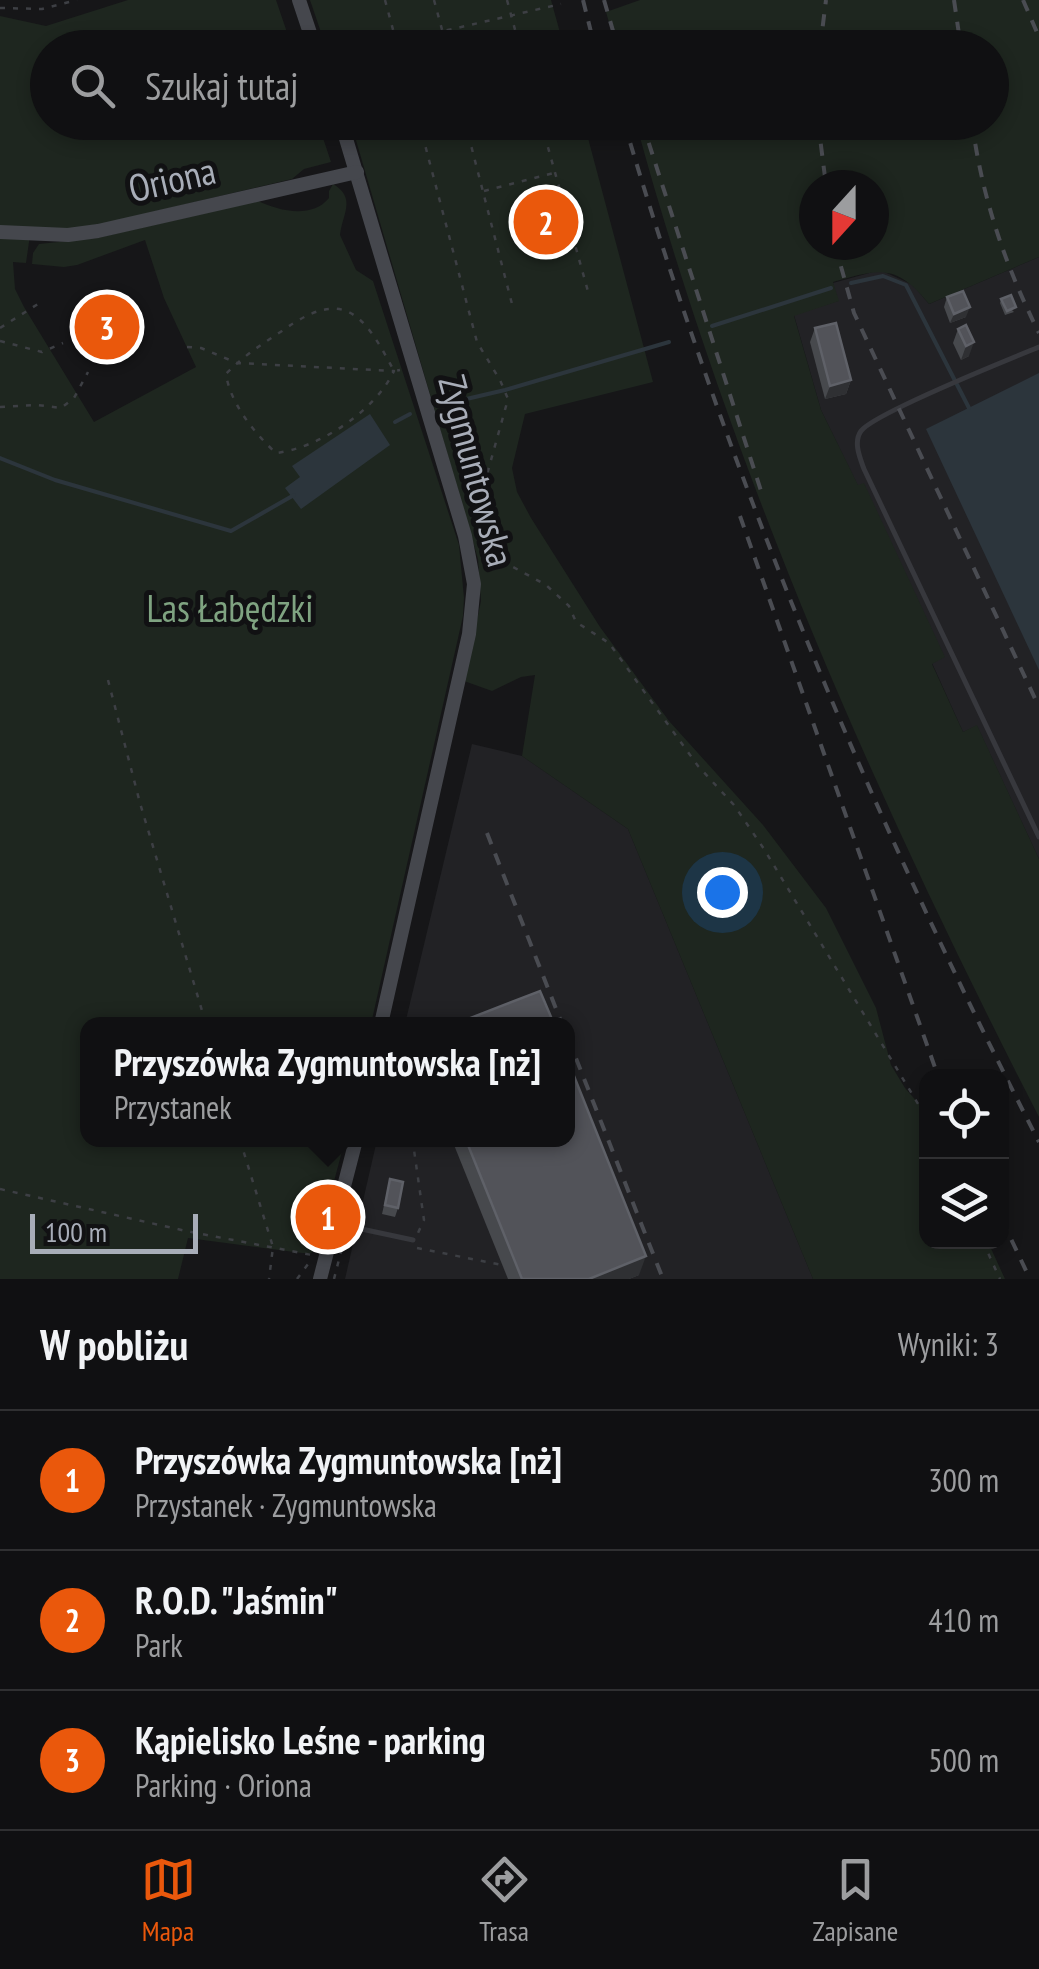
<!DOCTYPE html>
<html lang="pl">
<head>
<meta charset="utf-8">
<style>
  :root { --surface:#101012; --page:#19191b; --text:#f1f3f6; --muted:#9c9d9f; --line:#303032; --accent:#ea580c }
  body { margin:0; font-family:"PT Sans Narrow",sans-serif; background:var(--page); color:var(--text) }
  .controls { position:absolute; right:30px; bottom:30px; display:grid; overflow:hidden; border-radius:20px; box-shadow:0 5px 15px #0003 }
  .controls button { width:90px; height:90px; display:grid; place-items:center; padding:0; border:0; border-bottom:2px solid var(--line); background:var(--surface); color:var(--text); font:50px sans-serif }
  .compass { position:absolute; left:799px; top:170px; width:90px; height:90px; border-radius:50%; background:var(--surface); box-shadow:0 5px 15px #0003; rotate:201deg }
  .scale { position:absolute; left:30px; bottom:25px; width:168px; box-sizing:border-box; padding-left:10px; border:5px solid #a8adb8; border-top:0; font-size:28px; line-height:35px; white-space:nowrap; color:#a8adb8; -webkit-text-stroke:8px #111113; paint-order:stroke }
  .you { position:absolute; left:722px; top:892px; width:35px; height:35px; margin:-25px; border:8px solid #fff; border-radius:50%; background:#1a73e8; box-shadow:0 0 0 15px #1a73e833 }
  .badge { display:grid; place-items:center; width:65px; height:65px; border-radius:50%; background:var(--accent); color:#fff; font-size:32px; font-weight:700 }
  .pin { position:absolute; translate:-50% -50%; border:5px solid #fff; box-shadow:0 2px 10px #0006 }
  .popup { position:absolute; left:80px; top:1017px; width:495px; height:130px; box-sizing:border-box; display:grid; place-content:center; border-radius:20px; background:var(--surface); filter:drop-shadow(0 2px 8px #0005); font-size:32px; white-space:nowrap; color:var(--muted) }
  .popup b { font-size:38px; color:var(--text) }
  .popup::after { content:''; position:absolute; left:50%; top:100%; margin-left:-20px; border:20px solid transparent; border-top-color:var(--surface) }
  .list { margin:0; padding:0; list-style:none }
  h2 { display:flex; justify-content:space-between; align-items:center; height:130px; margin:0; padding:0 40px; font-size:42px }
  h2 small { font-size:32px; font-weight:400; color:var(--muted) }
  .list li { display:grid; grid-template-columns:65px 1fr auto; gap:30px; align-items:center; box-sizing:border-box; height:140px; padding:0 40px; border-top:2px solid var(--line) }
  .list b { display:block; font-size:38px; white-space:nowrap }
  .list p { margin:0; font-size:32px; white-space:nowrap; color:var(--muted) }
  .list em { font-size:32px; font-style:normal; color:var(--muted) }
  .icon { flex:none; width:55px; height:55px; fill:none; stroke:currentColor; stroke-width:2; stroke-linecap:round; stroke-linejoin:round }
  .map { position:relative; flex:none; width:1039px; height:1279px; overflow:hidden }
  .search { position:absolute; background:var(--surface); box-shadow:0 5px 15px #0003; left:30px; right:30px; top:30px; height:110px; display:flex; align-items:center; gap:25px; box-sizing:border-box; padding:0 35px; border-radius:55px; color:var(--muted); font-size:38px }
  .sheet { height:550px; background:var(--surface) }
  nav { display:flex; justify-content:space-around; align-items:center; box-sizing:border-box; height:140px; border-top:2px solid var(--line); background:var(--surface); font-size:28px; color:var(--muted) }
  nav a { display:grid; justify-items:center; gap:5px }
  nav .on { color:var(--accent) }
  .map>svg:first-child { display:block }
  .built { fill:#222225 }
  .green { fill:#1e261f; fill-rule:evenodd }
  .water { fill:#2c353c }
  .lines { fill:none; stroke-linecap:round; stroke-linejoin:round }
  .stream { stroke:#2c353c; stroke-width:4 }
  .path { stroke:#3d3f44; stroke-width:2.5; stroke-dasharray:5 8; stroke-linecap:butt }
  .lane { stroke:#37383d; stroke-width:5 }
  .secondary { stroke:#45474d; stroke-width:14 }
  .rail { stroke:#4a4c52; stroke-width:4; stroke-dasharray:12 10; stroke-linecap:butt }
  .wall { fill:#47494d }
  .shaded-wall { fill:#2f3033 }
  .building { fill:#525359; stroke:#5f6168; stroke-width:2.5 }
  .labels { text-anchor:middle; stroke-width:10; stroke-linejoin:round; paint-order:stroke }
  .street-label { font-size:38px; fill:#a8adb8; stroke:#111113 }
  .park-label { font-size:38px; fill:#7fa381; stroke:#111113 }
</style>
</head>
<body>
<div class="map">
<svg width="1039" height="1279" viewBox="0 0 1039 1279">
  <rect width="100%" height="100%" fill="#161618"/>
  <g class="built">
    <polygon points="1039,257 1039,859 977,726 963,732 932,663 944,656 863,484 858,486 821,410 794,315 838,301 833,283 880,270 913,285 929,304"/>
    <polygon points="472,744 522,756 628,829 813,1279 345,1279 377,1140 568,1140 568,1024 405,1024"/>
  </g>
  <g class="green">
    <path d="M128 0H276L292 47 48 48V122L318 123 331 162 304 169 292 179 106 223 30 235 26 263 13 262 15 289 24 307 94 422 196 367 164 298 145 240 77 265 64 267 32 264 33 253 39 244 97 238 258 201C279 211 312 219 329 198V191L333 184C357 198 342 215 340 235L356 270 373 281 459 545 464 598 463 616 371 1024H88V1140H345L316 1249 311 1253H302L188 1238 178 1279H0V16L46 26Z"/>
    <polygon points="310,0 551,0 564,47 326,47"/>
    <path d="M640 0H1039V257L929 304C896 263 879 269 833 282L839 301 794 316 821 410 858 485 864 483 945 657 932 664 963 732 977 725 1039 859V1117C876 800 730 468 636 123L992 122V48L616 47 606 12ZM814 185H874V245H814Z"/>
    <polygon points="351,123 584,123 653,382 525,414 512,468 517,492 531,518 600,627 669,721 763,825 826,908 876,1008 891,1065 905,1088 926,1112 926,1242 988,1242 1005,1279 813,1279 628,829 522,756 535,675 521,677 492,691 464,681 481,601 478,559"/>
  </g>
  <g class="water">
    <polygon points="1039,373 1039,670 926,429"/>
    <polygon points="370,414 390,445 301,509 285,488 300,477 292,466"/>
  </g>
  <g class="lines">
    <g class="stream">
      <polyline points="851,283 883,276 906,285 969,408"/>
      <polyline points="712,326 831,288"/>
      <polyline points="445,404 505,390 669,342"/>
      <polyline points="395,422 410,414"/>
      <polyline points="0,458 55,480 231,531 294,495"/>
    </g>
    <g class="path">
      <polyline points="385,0 398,48"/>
      <polyline points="434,0 447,48"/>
      <polyline points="507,0 520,48"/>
      <polyline points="0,8 42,9 77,0"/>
      <polyline points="396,42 561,4"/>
      <polyline points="419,122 477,342 500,380 508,399 486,478 480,543 504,562 546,585 569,606 576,622 609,643 698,766 734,805 764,849 926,1117"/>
      <polyline points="465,122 512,304"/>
      <polyline points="541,122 589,295"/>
      <polyline points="484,191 554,173"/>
      <polyline points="0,328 38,304"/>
      <polyline points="0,341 42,352 63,343"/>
      <path d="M187 347 201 348 237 363 394 371C375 411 319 448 276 453 255 434 230 403 226 374 242 357 262 344 282 331 343 287 363 312 394 371L400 370"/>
      <polyline points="0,407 37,405 61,408 74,398 88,372"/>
      <polyline points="108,680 140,803 206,1024"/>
      <polyline points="240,1140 273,1247 269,1279"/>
      <polyline points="416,1140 413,1143 424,1220 417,1235"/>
      <polyline points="0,1189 186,1231 312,1255"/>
      <polyline points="983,1242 1000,1279"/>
      <polyline points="417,1248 502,1265"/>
      <polyline points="297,1279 311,1260"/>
      <polyline points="334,1279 344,1240 350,1235"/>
    </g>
    <g class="lane">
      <path d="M1039 347C1010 359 874 413 861 431 853 442 860 458 864 469L1039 837"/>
      <polyline points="338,1224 413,1240"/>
    </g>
    <g class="secondary">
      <polyline points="299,0 315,48"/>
      <polyline points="341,122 465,536 474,584 469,634 381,1024"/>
      <polyline points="0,232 68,235 98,231 357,172"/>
      <polyline points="320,1279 356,1140"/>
    </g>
    <g class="rail">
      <polyline points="583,0 595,48"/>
      <polyline points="604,0 618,48"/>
      <polyline points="954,0 961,48"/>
      <polyline points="1023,0 1039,37"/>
      <polyline points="820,48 826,0"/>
      <path d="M624 122C729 477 870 814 1039 1142"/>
      <polyline points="642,122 763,497"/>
      <polyline points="818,122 826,185"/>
      <path d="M972 122C982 198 1005 265 1039 333"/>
      <polyline points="835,245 854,313 1039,707"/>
      <polyline points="740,516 938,1076"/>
      <polyline points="487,833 562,1024"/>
      <polyline points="568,1038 663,1279"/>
      <polyline points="1002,1220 1030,1279"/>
    </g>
  </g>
  <g class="wall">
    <polygon points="947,297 966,317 950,323 944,307"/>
    <polygon points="1001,299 1014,312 1005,315 1000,303"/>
    <polygon points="966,325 969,356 961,360 953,343 958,329"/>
    <polygon points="815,328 851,380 846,394 825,399 810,342"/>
    <polygon points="452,1140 568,1140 639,1275 629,1279 508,1279"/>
    <polygon points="390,1179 398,1208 395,1217 382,1214"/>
  </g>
  <g class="shaded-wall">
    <polygon points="970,307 966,317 950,323 954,314"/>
    <polygon points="974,342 969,356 961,360 966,346"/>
    <polygon points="851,380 846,394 825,399 830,386"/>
    <polygon points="646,1256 639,1275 629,1279 589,1279"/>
  </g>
  <g class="building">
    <polygon points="963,291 970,307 954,314 947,297"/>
    <polygon points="1011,295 1016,307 1007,311 1001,299"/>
    <polygon points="836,323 851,380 830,386 815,328"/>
    <polygon points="966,325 974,342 966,346 958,329"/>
    <polygon points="540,991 554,1024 455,1024"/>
    <polygon points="568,1061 646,1256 589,1279 522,1279 466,1140 568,1140"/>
    <polygon points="390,1179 403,1182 398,1208 385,1205"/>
  </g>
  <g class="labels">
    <g class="street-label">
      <text transform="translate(172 180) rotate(-13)" y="13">Oriona</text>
      <text transform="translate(476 471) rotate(75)" y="13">Zygmuntowska</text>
    </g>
    <g class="park-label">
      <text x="230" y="622">Las Łabędzki</text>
    </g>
  </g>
</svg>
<div class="controls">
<button><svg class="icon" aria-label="locate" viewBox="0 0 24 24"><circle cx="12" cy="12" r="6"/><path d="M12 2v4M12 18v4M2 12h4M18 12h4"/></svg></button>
<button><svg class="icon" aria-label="layers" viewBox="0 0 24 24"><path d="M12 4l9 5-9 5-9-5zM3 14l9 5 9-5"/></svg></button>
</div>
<svg class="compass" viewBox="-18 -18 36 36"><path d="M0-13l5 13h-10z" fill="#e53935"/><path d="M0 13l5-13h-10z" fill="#9c9d9f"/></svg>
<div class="scale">100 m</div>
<div class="you"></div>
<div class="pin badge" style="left:328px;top:1217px">1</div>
<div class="popup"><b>Przyszówka Zygmuntowska [nż]</b>Przystanek</div>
<div class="pin badge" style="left:546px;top:222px">2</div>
<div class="pin badge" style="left:107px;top:327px">3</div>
<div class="search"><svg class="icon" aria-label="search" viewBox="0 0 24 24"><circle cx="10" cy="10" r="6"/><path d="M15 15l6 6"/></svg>Szukaj tutaj</div>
</div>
<section class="sheet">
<h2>W pobliżu<small>Wyniki: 3</small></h2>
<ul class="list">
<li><span class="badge">1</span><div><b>Przyszówka Zygmuntowska [nż]</b><p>Przystanek · Zygmuntowska</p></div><em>300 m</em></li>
<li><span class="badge">2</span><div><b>R.O.D. &quot;Jaśmin&quot;</b><p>Park</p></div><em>410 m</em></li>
<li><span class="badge">3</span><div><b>Kąpielisko Leśne - parking</b><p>Parking · Oriona</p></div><em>500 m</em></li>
</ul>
</section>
<nav>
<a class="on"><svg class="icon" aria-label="map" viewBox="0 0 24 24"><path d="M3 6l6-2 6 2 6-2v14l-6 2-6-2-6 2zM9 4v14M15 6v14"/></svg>Mapa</a>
<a><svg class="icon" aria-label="directions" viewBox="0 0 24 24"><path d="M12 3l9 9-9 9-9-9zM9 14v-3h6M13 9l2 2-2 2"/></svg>Trasa</a>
<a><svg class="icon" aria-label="saved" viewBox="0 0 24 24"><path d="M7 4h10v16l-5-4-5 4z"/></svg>Zapisane</a>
</nav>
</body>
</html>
